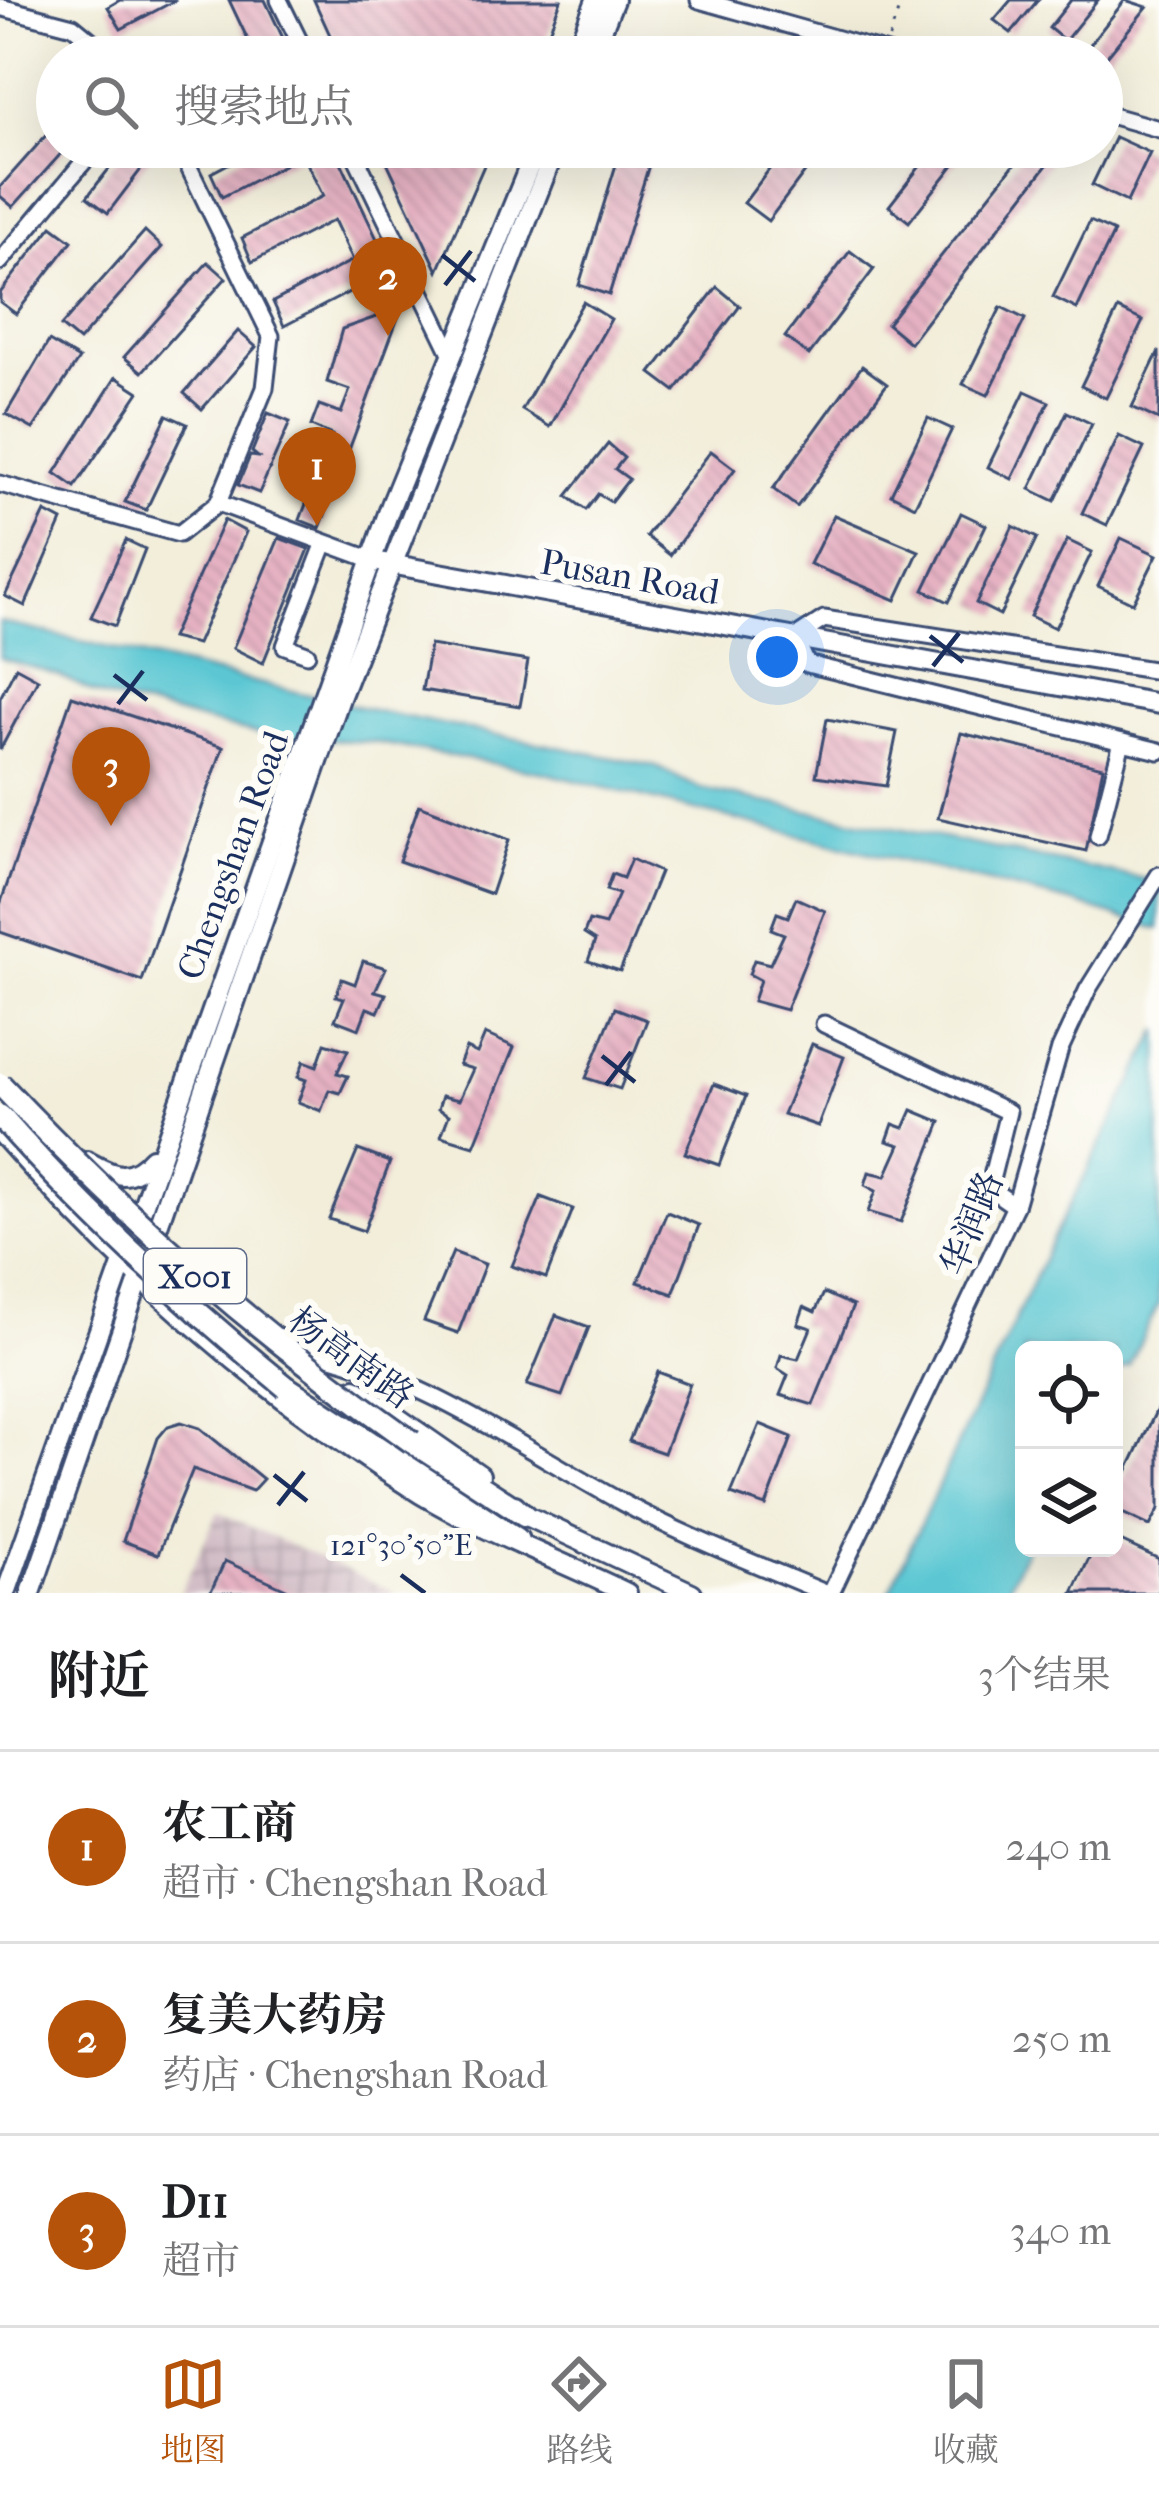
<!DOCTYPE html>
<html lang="zh">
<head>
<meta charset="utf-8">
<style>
  :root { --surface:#fff; --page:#f6f6f6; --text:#202124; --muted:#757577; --line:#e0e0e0; --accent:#b45309 }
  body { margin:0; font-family:"IM FELL French Canon","Noto Serif SC",serif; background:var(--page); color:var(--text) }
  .controls { position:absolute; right:36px; bottom:36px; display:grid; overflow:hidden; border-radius:18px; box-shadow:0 12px 48px #0002 }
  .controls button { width:108px; height:108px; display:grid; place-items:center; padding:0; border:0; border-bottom:3px solid var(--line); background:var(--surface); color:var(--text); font:60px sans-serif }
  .you { position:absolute; left:777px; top:657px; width:42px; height:42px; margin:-30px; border:9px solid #fff; border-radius:50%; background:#1a73e8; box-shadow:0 0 0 18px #1a73e833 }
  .badge { display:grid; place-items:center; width:78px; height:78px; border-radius:50%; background:var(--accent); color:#fff; font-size:39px; font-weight:700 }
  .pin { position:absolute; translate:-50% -99px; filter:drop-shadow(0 3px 6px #0008) }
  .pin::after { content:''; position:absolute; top:63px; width:42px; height:36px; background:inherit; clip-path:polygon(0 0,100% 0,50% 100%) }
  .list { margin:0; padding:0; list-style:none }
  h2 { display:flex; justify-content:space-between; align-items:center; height:156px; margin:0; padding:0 48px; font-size:51px }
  h2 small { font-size:39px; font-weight:400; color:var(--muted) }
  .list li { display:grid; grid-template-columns:78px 1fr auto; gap:36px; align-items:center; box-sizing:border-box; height:192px; padding:0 48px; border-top:3px solid var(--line) }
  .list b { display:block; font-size:45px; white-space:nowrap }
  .list p { margin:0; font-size:39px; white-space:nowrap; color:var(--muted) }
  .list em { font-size:39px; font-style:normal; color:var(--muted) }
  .icon { flex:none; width:66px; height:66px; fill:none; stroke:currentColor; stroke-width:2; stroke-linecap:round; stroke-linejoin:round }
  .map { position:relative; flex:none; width:1159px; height:1593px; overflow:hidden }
  .search { position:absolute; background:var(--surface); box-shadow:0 12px 48px #0002; left:36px; right:36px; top:36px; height:132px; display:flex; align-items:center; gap:30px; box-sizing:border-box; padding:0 42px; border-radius:66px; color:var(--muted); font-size:45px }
  .sheet { height:732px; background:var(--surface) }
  nav { display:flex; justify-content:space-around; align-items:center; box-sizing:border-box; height:168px; border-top:3px solid var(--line); background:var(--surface); font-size:33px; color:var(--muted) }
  nav a { display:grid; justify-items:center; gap:6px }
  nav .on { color:var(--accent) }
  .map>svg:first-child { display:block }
  .industrial { fill:url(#industrial-grid) }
  .water { fill:#5bc7d3; stroke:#3b7b98; stroke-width:3 }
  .building { fill:url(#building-back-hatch) }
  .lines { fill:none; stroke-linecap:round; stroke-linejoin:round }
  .minor-casing { stroke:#3b4c71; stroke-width:21 }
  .major-casing { stroke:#3b4c71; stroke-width:24 }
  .highway-casing { stroke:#3b4c71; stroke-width:27 }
  .path { stroke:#3b4c71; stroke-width:3; stroke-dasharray:3 9; stroke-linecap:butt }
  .minor { stroke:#fff; stroke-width:15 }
  .major { stroke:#fff; stroke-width:18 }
  .highway { stroke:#fff; stroke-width:21 }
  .highway-bridge-casing { stroke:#3b4c71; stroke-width:27; stroke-linecap:butt }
  .highway-bridge { stroke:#fff; stroke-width:21 }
  .ticks { fill:none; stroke:#1b2f5e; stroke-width:4.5 }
  .labels { text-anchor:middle; stroke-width:12; stroke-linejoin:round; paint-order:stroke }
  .shield { fill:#fdfcf7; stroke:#5f6c8c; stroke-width:3 }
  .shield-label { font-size:33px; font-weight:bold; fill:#1b2f5e }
  .street-label { font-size:36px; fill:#1b2f5e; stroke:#fdfcf7 }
  .ticks-label { font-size:30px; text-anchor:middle; fill:#1b2f5e; stroke:#fdfcf7; stroke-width:12; stroke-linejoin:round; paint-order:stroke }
</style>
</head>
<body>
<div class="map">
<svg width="1159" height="1593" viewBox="0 0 1159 1593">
  <defs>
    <pattern id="industrial-grid" width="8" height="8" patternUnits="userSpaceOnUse" patternTransform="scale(3)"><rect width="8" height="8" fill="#d2bdc6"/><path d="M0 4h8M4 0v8" fill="none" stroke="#aa9aa4"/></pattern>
    <pattern id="building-back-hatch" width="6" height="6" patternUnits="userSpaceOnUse" patternTransform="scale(3)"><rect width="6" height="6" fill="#e6b2c3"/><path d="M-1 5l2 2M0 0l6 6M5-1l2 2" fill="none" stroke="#c599aa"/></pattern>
  </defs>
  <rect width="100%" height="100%" fill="#fdfcf7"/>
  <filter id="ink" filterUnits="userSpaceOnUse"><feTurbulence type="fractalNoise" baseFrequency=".00833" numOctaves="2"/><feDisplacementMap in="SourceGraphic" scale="24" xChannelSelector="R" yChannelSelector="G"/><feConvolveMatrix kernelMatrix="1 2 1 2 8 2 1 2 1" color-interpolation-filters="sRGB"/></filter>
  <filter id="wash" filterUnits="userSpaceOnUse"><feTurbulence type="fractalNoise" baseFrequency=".004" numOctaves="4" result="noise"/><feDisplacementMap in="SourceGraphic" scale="48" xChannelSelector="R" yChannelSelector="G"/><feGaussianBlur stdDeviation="2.7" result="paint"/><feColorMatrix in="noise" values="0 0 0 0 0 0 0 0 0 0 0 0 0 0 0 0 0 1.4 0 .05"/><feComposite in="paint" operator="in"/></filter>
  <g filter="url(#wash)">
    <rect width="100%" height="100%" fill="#f2eeda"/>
    <polygon class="industrial" points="218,1512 396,1593 180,1593"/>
    <g class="water">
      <polygon points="0,622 381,712 654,766 701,789 1159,882 1159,929 1070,902 541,772 374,742 271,737 104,697 57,675 0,658"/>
      <polygon points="1159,1029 1159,1303 1129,1366 1114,1372 1114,1350 1024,1350 1027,1548 1005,1593 889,1593 1052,1240"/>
    </g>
    <g id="blocks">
      <g class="building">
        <polygon points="120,0 176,0 121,29 108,7"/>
        <polygon points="229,0 265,0 292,57 256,57"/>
        <polygon points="314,0 561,0 539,57 340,57"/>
        <polygon points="1011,0 1038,0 1011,33 994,20"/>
        <polygon points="1071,0 1098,0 1065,41 1049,28"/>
        <polygon points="1125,0 1147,7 1104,60 1088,47"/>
        <polygon points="57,123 57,147 67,147 13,207 0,196 0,187"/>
        <polygon points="1115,137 1150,153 1127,202 1092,185"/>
        <polygon points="126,147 158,147 108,213 87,197"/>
        <polygon points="260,147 334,147 405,299 320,528 300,520 332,435 311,426 319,405 341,413 350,390 327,382 342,329 379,316 365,284 284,326 273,302 353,260 334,220 252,262 242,238 323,196 303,155 222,197 211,173"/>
        <polygon points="380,147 492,147 438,271"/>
        <polygon points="786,147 824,147 768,221 744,203"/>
        <polygon points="935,147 968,147 909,222 889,206"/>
        <polygon points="1028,147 1061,147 910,343 887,324"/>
        <polygon points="619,155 649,165 609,295 579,285"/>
        <polygon points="1090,221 1114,232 1077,309 1053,297"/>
        <polygon points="52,226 72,241 16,314 0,302 0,293"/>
        <polygon points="145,231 162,247 79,341 61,326"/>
        <polygon points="850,251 874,269 809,355 785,337"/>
        <polygon points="208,262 226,278 142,372 124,357"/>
        <polygon points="717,287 740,306 675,391 651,373"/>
        <polygon points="583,302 611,319 550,427 522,410"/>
        <polygon points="1001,307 1025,319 988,395 963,384"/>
        <polygon points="1118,309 1143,321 1106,398 1081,386"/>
        <polygon points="238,331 256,347 202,409 184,393"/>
        <polygon points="49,341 79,359 33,429 6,414"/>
        <polygon points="1159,351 1159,420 1132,407"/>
        <polygon points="862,366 887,384 797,507 773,489"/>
        <polygon points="116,377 139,392 75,487 55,473"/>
        <polygon points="1025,391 1049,402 1012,479 988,467"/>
        <polygon points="1067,412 1092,424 1055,501 1030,489"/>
        <polygon points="268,413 290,422 259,493 238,485 250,456 258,457 252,452"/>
        <polygon points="167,415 187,424 146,510 125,502"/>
        <polygon points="928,418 952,429 915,506 891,494"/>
        <polygon points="1119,436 1144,448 1107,525 1082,513"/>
        <polygon points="608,444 624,458 615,469 629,479 611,502 598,494 586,510 567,496"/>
        <polygon points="711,451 735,469 670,555 646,536"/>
        <polygon points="45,512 62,521 25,606 5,596"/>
        <polygon points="961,513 986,525 949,602 924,590"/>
        <polygon points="834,515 919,551 896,600 810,564"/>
        <polygon points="224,520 246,532 197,644 171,638"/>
        <polygon points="1013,526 1037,538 1000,615 976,603"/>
        <polygon points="279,538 309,549 263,663 233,648"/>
        <polygon points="1121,538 1157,555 1133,603 1098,586"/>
        <polygon points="126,540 145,549 115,626 91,617"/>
        <polygon points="1067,540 1092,552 1055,628 1030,616"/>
        <polygon points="430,645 528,661 520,706 422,690"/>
        <polygon points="16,667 38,679 0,750 0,698"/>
        <polygon points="72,696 223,747 142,981 0,932 0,905"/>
        <polygon points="827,719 897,732 886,786 816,776"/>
        <polygon points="961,733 1103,767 1086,851 938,818"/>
        <polygon points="419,805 509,840 491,894 399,861"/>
        <polygon points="631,859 660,872 620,971 588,961 595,941 584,934 589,921 605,925 619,894 606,890 612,874 623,878"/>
        <polygon points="796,898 825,911 786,1010 753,1001 760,980 749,974 754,960 770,964 784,934 771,929 777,913 788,917"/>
        <polygon points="363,961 386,968 375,991 386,994 378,1012 367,1008 359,1029 335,1020 344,998 336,996 342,979 355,984"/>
        <polygon points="615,1008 647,1020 620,1089 586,1078"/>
        <polygon points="485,1034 514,1047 474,1146 441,1136 449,1115 438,1109 442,1096 459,1100 473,1069 459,1065 466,1048 477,1053"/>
        <polygon points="325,1043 348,1050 337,1073 348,1076 340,1093 329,1090 321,1111 298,1102 306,1080 298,1077 304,1061 317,1066"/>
        <polygon points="812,1044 844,1057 818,1126 783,1114"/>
        <polygon points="714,1084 746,1096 719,1165 685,1153"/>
        <polygon points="912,1110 941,1122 901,1222 868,1212 876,1191 865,1185 869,1172 886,1176 900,1145 887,1141 893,1124 904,1128"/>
        <polygon points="358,1150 390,1162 364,1231 329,1219"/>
        <polygon points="541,1197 573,1209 546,1278 512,1266"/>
        <polygon points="667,1212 699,1225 673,1294 638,1282"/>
        <polygon points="453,1252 485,1264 458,1333 424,1321"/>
        <polygon points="824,1293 853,1306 813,1405 780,1395 788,1375 777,1368 781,1355 798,1359 811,1328 798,1324 804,1307 815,1312"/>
        <polygon points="556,1315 589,1327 562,1396 527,1385"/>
        <polygon points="658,1372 690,1384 664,1453 629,1441"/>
        <polygon points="1159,1405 1159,1509 1150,1526 1114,1509 1114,1499"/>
        <polygon points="181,1422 200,1428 263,1479 252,1491 193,1469 158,1554 123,1541 158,1438 168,1426"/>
        <polygon points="760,1424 792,1437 766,1506 731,1494"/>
        <polygon points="1114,1538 1159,1559 1159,1593 1073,1593 1094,1548 1114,1548"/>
        <polygon points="225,1561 295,1593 210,1593"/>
      </g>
    </g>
  </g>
  <g filter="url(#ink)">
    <use href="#blocks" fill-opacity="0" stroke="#3b4c71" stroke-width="3"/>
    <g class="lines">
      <g class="minor-casing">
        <g id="minor">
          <polyline points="279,0 307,57"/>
          <polyline points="699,0 902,57"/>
          <polyline points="0,7 73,26 111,57"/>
          <polyline points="1102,113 1159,129"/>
          <polyline points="179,147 271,336 265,388 218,503 373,560"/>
          <polyline points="351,147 450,351"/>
          <polyline points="0,262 96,147"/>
          <polyline points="0,484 179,534 218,503"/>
          <polyline points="307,654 285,646 324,545"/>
          <polyline points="1159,671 824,619 795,638 807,664 1159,751"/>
          <polyline points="1098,836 1122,742"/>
          <polyline points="824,1024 1008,1112 989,1188 1015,1206"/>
          <path d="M302 1350C419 1374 519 1446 623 1503 688 1538 757 1564 825 1593"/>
          <polyline points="831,1593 1015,1206 1060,1049 1088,989 1159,875"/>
        </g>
      </g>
      <g class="major-casing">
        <g id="major">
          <polyline points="574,57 596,0"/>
          <polyline points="591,57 614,0"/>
          <polyline points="379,562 1159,704"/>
          <path d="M0 1132C123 1272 263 1396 421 1494 486 1533 559 1560 627 1593"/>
          <path d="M87 1161C114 1176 129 1184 152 1158"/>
          <polyline points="355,1388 480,1475"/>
          <polyline points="515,1505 525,1515 692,1593"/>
          <polyline points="6,1593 391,505 537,147"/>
          <polyline points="31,1593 340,698 556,147"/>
        </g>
      </g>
      <g class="highway-casing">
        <g id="highway">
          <polyline points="286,1387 517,1539"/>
          <polyline points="412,1442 525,1515"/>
        </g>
      </g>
      <polyline class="path" points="889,38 902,0"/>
      <use href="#minor" class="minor"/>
      <use href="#major" class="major"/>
      <use href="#highway" class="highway"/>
      <g class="highway-bridge-casing">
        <g id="highway-bridge">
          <path d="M0 1084C133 1224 254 1330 412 1442"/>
          <path d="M0 1116C88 1216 183 1303 286 1387"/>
        </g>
      </g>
      <use href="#highway-bridge" class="highway-bridge"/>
    </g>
  </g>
  <path class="ticks" d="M442 255 475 281M445 285 471 251M930 636 963 662M933 666 959 633M114 675 147 700M118 704 143 671M602 1056 635 1082M606 1085 631 1052M274 1475 307 1501M278 1505 304 1472M401 1575 425 1593"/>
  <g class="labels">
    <rect class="shield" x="144" y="1249" width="102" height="54" rx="9"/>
    <g class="shield-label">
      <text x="195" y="1288">X001</text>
    </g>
    <g class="street-label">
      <text transform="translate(630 576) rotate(10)" y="13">Pusan Road</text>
      <text transform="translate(232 855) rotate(-70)" y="13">Chengshan Road</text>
      <text transform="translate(971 1223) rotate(-68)" y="13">华润路</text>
      <text transform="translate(352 1357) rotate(36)" y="13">杨高南路</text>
    </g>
  </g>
  <g class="ticks-label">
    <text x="401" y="1555">121°30'50"E</text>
  </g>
</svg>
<div class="controls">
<button><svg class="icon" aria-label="locate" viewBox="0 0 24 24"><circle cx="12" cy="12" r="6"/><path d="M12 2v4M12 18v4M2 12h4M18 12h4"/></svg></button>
<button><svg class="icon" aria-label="layers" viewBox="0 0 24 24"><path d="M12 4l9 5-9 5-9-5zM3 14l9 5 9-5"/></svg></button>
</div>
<div class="you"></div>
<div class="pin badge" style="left:317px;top:526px">1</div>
<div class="pin badge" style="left:388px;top:336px">2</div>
<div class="pin badge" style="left:111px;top:826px">3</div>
<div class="search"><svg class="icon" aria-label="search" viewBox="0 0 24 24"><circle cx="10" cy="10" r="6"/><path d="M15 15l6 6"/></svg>搜索地点</div>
</div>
<section class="sheet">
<h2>附近<small>3个结果</small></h2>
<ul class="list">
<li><span class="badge">1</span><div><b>农工商</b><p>超市 · Chengshan Road</p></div><em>240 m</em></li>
<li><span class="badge">2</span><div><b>复美大药房</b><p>药店 · Chengshan Road</p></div><em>250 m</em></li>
<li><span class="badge">3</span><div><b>D11</b><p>超市</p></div><em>340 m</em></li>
</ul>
</section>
<nav>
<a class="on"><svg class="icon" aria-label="map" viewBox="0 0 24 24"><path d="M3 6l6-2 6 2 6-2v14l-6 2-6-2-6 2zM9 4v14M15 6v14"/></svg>地图</a>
<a><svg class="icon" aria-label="directions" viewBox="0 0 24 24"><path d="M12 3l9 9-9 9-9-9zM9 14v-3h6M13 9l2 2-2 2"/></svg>路线</a>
<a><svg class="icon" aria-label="saved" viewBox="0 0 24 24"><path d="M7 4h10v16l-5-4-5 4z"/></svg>收藏</a>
</nav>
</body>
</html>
